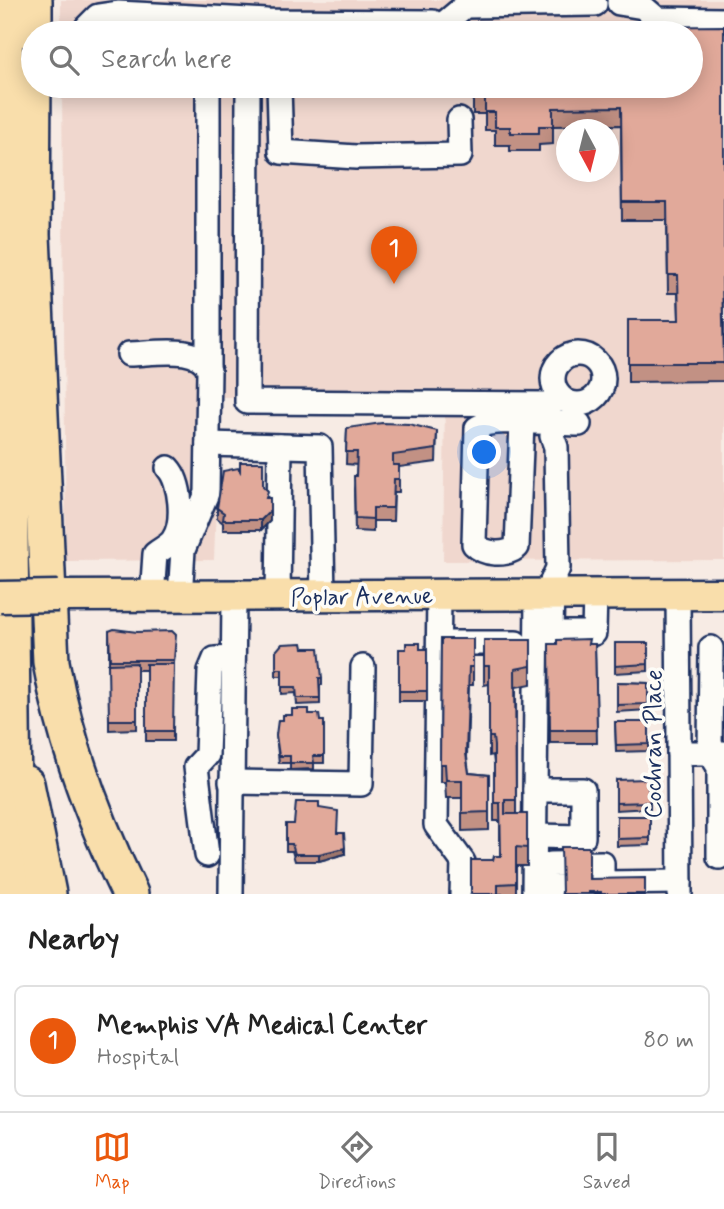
<!DOCTYPE html>
<html lang="en">
<head>
<meta charset="utf-8">
<style>
  :root { --surface:#fff; --page:#f6f6f6; --text:#222; --muted:#767676; --line:#e0e0e0; --accent:#ea580c }
  body { margin:0; font-family:Mynerve,sans-serif; background:var(--page); color:var(--text) }
  .compass { position:absolute; left:556px; top:119px; width:63px; height:63px; border-radius:50%; background:var(--surface); box-shadow:0 4px 18px #0003; rotate:173deg }
  .you { position:absolute; left:485px; top:453px; width:24px; height:24px; margin:-18px; border:5px solid #fff; border-radius:50%; background:#1a73e8; box-shadow:0 0 0 10px #1a73e833 }
  .badge { display:grid; place-items:center; width:46px; height:46px; border-radius:50%; background:var(--accent); color:#fff; font-size:23px; font-weight:700 }
  .pin { position:absolute; translate:-50% -58px; filter:drop-shadow(0 2px 4px #0008) }
  .pin::after { content:''; position:absolute; top:37px; width:24px; height:21px; background:inherit; clip-path:polygon(0 0,100% 0,50% 100%) }
  .list { margin:0; padding:0; list-style:none }
  h2 { display:flex; justify-content:space-between; align-items:center; height:91px; margin:0; padding:0 28px; font-size:30px }
  h2 small { font-size:23px; font-weight:400; color:var(--muted) }
  .list li { display:grid; grid-template-columns:46px 1fr auto; gap:21px; align-items:center; box-sizing:border-box; height:112px; margin:0 14px 14px; padding:0 14px; border:2px solid var(--line); border-radius:10px }
  .list b { display:block; font-size:26px; white-space:nowrap }
  .list p { margin:0; font-size:23px; white-space:nowrap; color:var(--muted) }
  .list em { font-size:23px; font-style:normal; color:var(--muted) }
  .icon { flex:none; width:38px; height:38px; fill:none; stroke:currentColor; stroke-width:2; stroke-linecap:round; stroke-linejoin:round }
  .map { position:relative; flex:none; width:724px; height:894px; overflow:hidden }
  .search { position:absolute; background:var(--surface); box-shadow:0 4px 18px #0003; left:21px; right:21px; top:21px; height:77px; display:flex; align-items:center; gap:18px; box-sizing:border-box; padding:0 24px; border-radius:38px; color:var(--muted); font-size:26px }
  .sheet { height:217px; background:var(--surface) }
  nav { display:flex; justify-content:space-around; align-items:center; box-sizing:border-box; height:98px; border-top:2px solid var(--line); background:var(--surface); font-size:19px; color:var(--muted) }
  nav a { display:grid; justify-items:center; gap:4px }
  nav .on { color:var(--accent) }
  .map>svg:first-child { display:block }
  .built { fill:#f0d7ce; fill-rule:evenodd }
  .lines { fill:none; stroke-linecap:round; stroke-linejoin:round }
  .minor-casing { stroke:#1b2f5e; stroke-width:28 }
  .major-casing { stroke:#1b2f5e; stroke-width:35 }
  .highway-casing { stroke:#1b2f5e; stroke-width:40 }
  .minor { stroke:#fdfcf7; stroke-width:23 }
  .major { stroke:#f9deab; stroke-width:30 }
  .highway { stroke:#f9deab; stroke-width:35 }
  .major-bridge-casing { stroke:#1b2f5e; stroke-width:35; stroke-linecap:butt }
  .major-bridge { stroke:#f9deab; stroke-width:30 }
  .wall { fill:#c29184; stroke:#1b2f5e; stroke-width:2 }
  .shaded-wall { fill:#9e766c; stroke:#1b2f5e; stroke-width:2 }
  .building { fill:#e1a99a; stroke:#1b2f5e; stroke-width:2 }
  .labels { text-anchor:middle; stroke-width:7; stroke-linejoin:round; paint-order:stroke }
  .street-label { font-size:24px; fill:#1b2f5e; stroke:#fdfcf7 }
</style>
</head>
<body>
<div class="map">
<svg width="724" height="894" viewBox="0 0 724 894">
  <rect width="100%" height="100%" fill="#f7ebe4"/>
  <filter id="ink" filterUnits="userSpaceOnUse"><feTurbulence type="fractalNoise" baseFrequency=".0143" numOctaves="2"/><feDisplacementMap in="SourceGraphic" scale="14" xChannelSelector="R" yChannelSelector="G"/><feConvolveMatrix kernelMatrix="1 2 1 2 8 2 1 2 1" color-interpolation-filters="sRGB"/></filter>
  <g filter="url(#ink)">
    <path class="built" d="M61 0H724V560L443 561 445 397H220L214 560 66 561 62 86H691V33H61ZM566 130H608V172H566Z"/>
    <g class="lines">
      <g class="minor-casing">
        <g id="minor">
          <polyline points="619,3 643,7 657,19 724,20"/>
          <polyline points="441,26 465,6 595,4"/>
          <polyline points="87,27 98,16 118,13 267,21 433,22 441,26 444,33"/>
          <polyline points="248,86 247,402 547,404 562,399"/>
          <polyline points="279,86 281,152 356,157 460,155 459,120"/>
          <circle cx="578" cy="379" r="25"/>
          <path d="M129 354C152 354 202 343 209 371L207 493 183 550 180 597"/>
          <polyline points="208,365 208,86"/>
          <path d="M522 423 517 547C505 556 485 555 474 544L477 428C491 416 558 424 579 424"/>
          <polyline points="552,436 556,447 558,568 552,581 551,633 594,633 595,594"/>
          <polyline points="208,444 320,447 323,596"/>
          <polyline points="678,593 680,894"/>
          <polyline points="439,595 436,825 463,862 462,894"/>
          <path d="M152 597 155 554C161 549 169 546 173 540 185 523 181 482 168 468"/>
          <polyline points="278,597 280,446"/>
          <polyline points="442,643 516,643"/>
          <polyline points="711,648 710,753 724,753"/>
          <polyline points="679,753 710,753 719,767 719,857"/>
          <polyline points="231,782 361,784 363,667"/>
          <polyline points="535,836 583,837 583,790 535,790"/>
          <polyline points="207,855 196,767 207,755 210,671 215,659 233,658"/>
          <polyline points="231,894 234,597"/>
          <polyline points="534,894 537,594"/>
          <polyline points="551,894 551,864 602,863 602,883 680,882"/>
        </g>
      </g>
      <g class="major-casing">
        <polyline id="major" points="58,596 724,594"/>
      </g>
      <g class="highway-casing">
        <g id="highway">
          <polyline points="4,0 14,894"/>
          <polyline points="34,33 34,0"/>
          <path d="M33 74 32 235 51 662C65 742 95 822 130 894"/>
          <polyline points="26,784 48,894"/>
        </g>
      </g>
      <use href="#minor" class="minor"/>
      <use href="#major" class="major"/>
      <use href="#highway" class="highway"/>
      <g class="major-bridge-casing">
        <polyline id="major-bridge" points="0,597 58,596"/>
      </g>
      <use href="#major-bridge" class="major-bridge"/>
    </g>
    <g class="wall">
      <polygon points="724,26 724,296 723,296 723,320 724,320 724,381 628,382 628,320 679,320 678,293 668,293 667,220 622,220 621,125 553,126 553,144 539,145 539,151 510,151 510,145 495,145 495,130 485,130 485,114 473,114 473,86"/>
      <polygon points="347,428 437,431 436,462 399,467 399,492 394,492 393,521 373,521 373,532 355,531 354,489 356,476 357,465 346,464"/>
      <polygon points="240,471 263,486 268,498 270,498 270,521 261,530 223,530 223,523 217,518 217,508"/>
      <polygon points="109,631 176,645 173,670 173,741 146,741 146,670 137,670 137,729 109,730"/>
      <polygon points="441,639 473,639 473,685 469,685 467,757 469,773 489,775 489,830 462,831 462,798 446,798 445,782 440,782"/>
      <polygon points="484,640 531,640 531,684 516,687 516,814 527,814 527,866 516,866 516,894 471,894 493,860 500,856 500,821 494,821 494,764 493,755 489,756 489,684 484,685"/>
      <polygon points="615,643 648,643 648,671 615,673"/>
      <polygon points="549,644 595,644 597,743 550,743"/>
      <polygon points="303,648 322,678 322,685 320,685 320,704 297,705 296,693 282,694 282,676 276,676 276,651"/>
      <rect x="399" y="649" width="28" height="52"/>
      <polygon points="617,682 648,683 648,710 617,712"/>
      <polygon points="309,714 320,721 324,721 324,763 314,763 314,769 290,770 290,763 279,763 276,735 283,720"/>
      <polygon points="615,722 649,722 649,751 616,752"/>
      <polygon points="616,780 650,802 650,808 616,810"/>
      <polygon points="319,808 337,833 345,854 319,861 295,861 292,851 286,851 286,824 294,824"/>
      <polygon points="617,816 650,816 650,845 617,846"/>
      <polygon points="589,879 645,894 561,894"/>
    </g>
    <g class="shaded-wall">
      <polygon points="270,511 270,521 261,530 261,520"/>
      <polygon points="345,848 345,854 319,861 319,854"/>
    </g>
    <g class="building">
      <polygon points="724,26 724,278 722,278 724,363 628,363 628,320 679,320 678,275 668,275 667,202 622,202 621,107 553,108 553,126 539,126 539,133 510,133 510,127 495,127 495,112 485,112 485,96 473,96 473,86 691,86 691,33 504,33 503,28"/>
      <polygon points="382,423 409,424 437,431 436,449 393,455 393,465 399,465 399,479 394,479 393,508 373,508 373,519 355,518 354,476 356,476 357,452 346,452 347,428"/>
      <polygon points="240,462 263,462 263,486 268,491 266,498 270,498 270,511 261,520 223,520 224,513 217,508 223,471 238,468 240,471"/>
      <polygon points="114,629 137,632 172,631 176,635 174,660 110,660 109,631"/>
      <polygon points="441,639 473,639 473,667 469,667 466,754 469,773 489,775 489,812 462,813 462,780 446,780 445,764 440,764"/>
      <polygon points="589,639 588,644 595,644 597,730 550,730 549,644 557,644 557,640"/>
      <polygon points="484,640 531,640 531,666 515,669 516,800 505,800 505,814 527,814 527,848 516,847 516,883 498,884 498,894 471,894 471,860 493,860 494,856 501,856 500,803 494,803 494,746 493,737 489,737 489,666 484,666"/>
      <polygon points="302,643 303,648 319,648 322,678 319,678 320,698 297,698 296,687 282,687 282,669 276,669 276,651 282,644"/>
      <polygon points="406,643 420,643 420,649 427,649 427,691 399,691 399,649 406,649"/>
      <polygon points="615,643 648,643 648,664 615,666"/>
      <polygon points="137,663 137,720 109,720 108,664"/>
      <polygon points="146,664 174,664 173,731 146,731"/>
      <polygon points="617,682 648,683 648,704 617,705"/>
      <polygon points="292,709 309,709 309,714 319,714 320,721 324,721 324,756 313,756 314,763 290,763 290,756 279,756 276,735 278,720 283,720 283,715 292,715"/>
      <polygon points="615,722 649,722 649,744 616,745"/>
      <polygon points="647,779 650,802 616,803 616,780"/>
      <polygon points="296,802 319,802 319,808 338,811 337,833 344,833 345,848 319,854 295,854 292,844 286,844 286,824 294,824"/>
      <polygon points="617,816 650,816 650,838 617,839"/>
      <polygon points="561,847 589,847 589,879 645,878 645,894 601,894 601,892 589,892 589,894 562,894"/>
    </g>
  </g>
  <g class="labels">
    <g class="street-label">
      <text transform="translate(362 596) rotate(-1)" y="8">Poplar Avenue</text>
      <text transform="translate(653 744) rotate(-90)" y="8">Cochran Place</text>
    </g>
  </g>
</svg>
<svg class="compass" viewBox="-18 -18 36 36"><path d="M0-13l5 13h-10z" fill="#e53935"/><path d="M0 13l5-13h-10z" fill="#767676"/></svg>
<div class="you"></div>
<div class="pin badge" style="left:394px;top:284px">1</div>
<div class="search"><svg class="icon" aria-label="search" viewBox="0 0 24 24"><circle cx="10" cy="10" r="6"/><path d="M15 15l6 6"/></svg>Search here</div>
</div>
<section class="sheet">
<h2>Nearby<small></small></h2>
<ul class="list">
<li><span class="badge">1</span><div><b>Memphis VA Medical Center</b><p>Hospital</p></div><em>80 m</em></li>
</ul>
</section>
<nav>
<a class="on"><svg class="icon" aria-label="map" viewBox="0 0 24 24"><path d="M3 6l6-2 6 2 6-2v14l-6 2-6-2-6 2zM9 4v14M15 6v14"/></svg>Map</a>
<a><svg class="icon" aria-label="directions" viewBox="0 0 24 24"><path d="M12 3l9 9-9 9-9-9zM9 14v-3h6M13 9l2 2-2 2"/></svg>Directions</a>
<a><svg class="icon" aria-label="saved" viewBox="0 0 24 24"><path d="M7 4h10v16l-5-4-5 4z"/></svg>Saved</a>
</nav>
</body>
</html>
